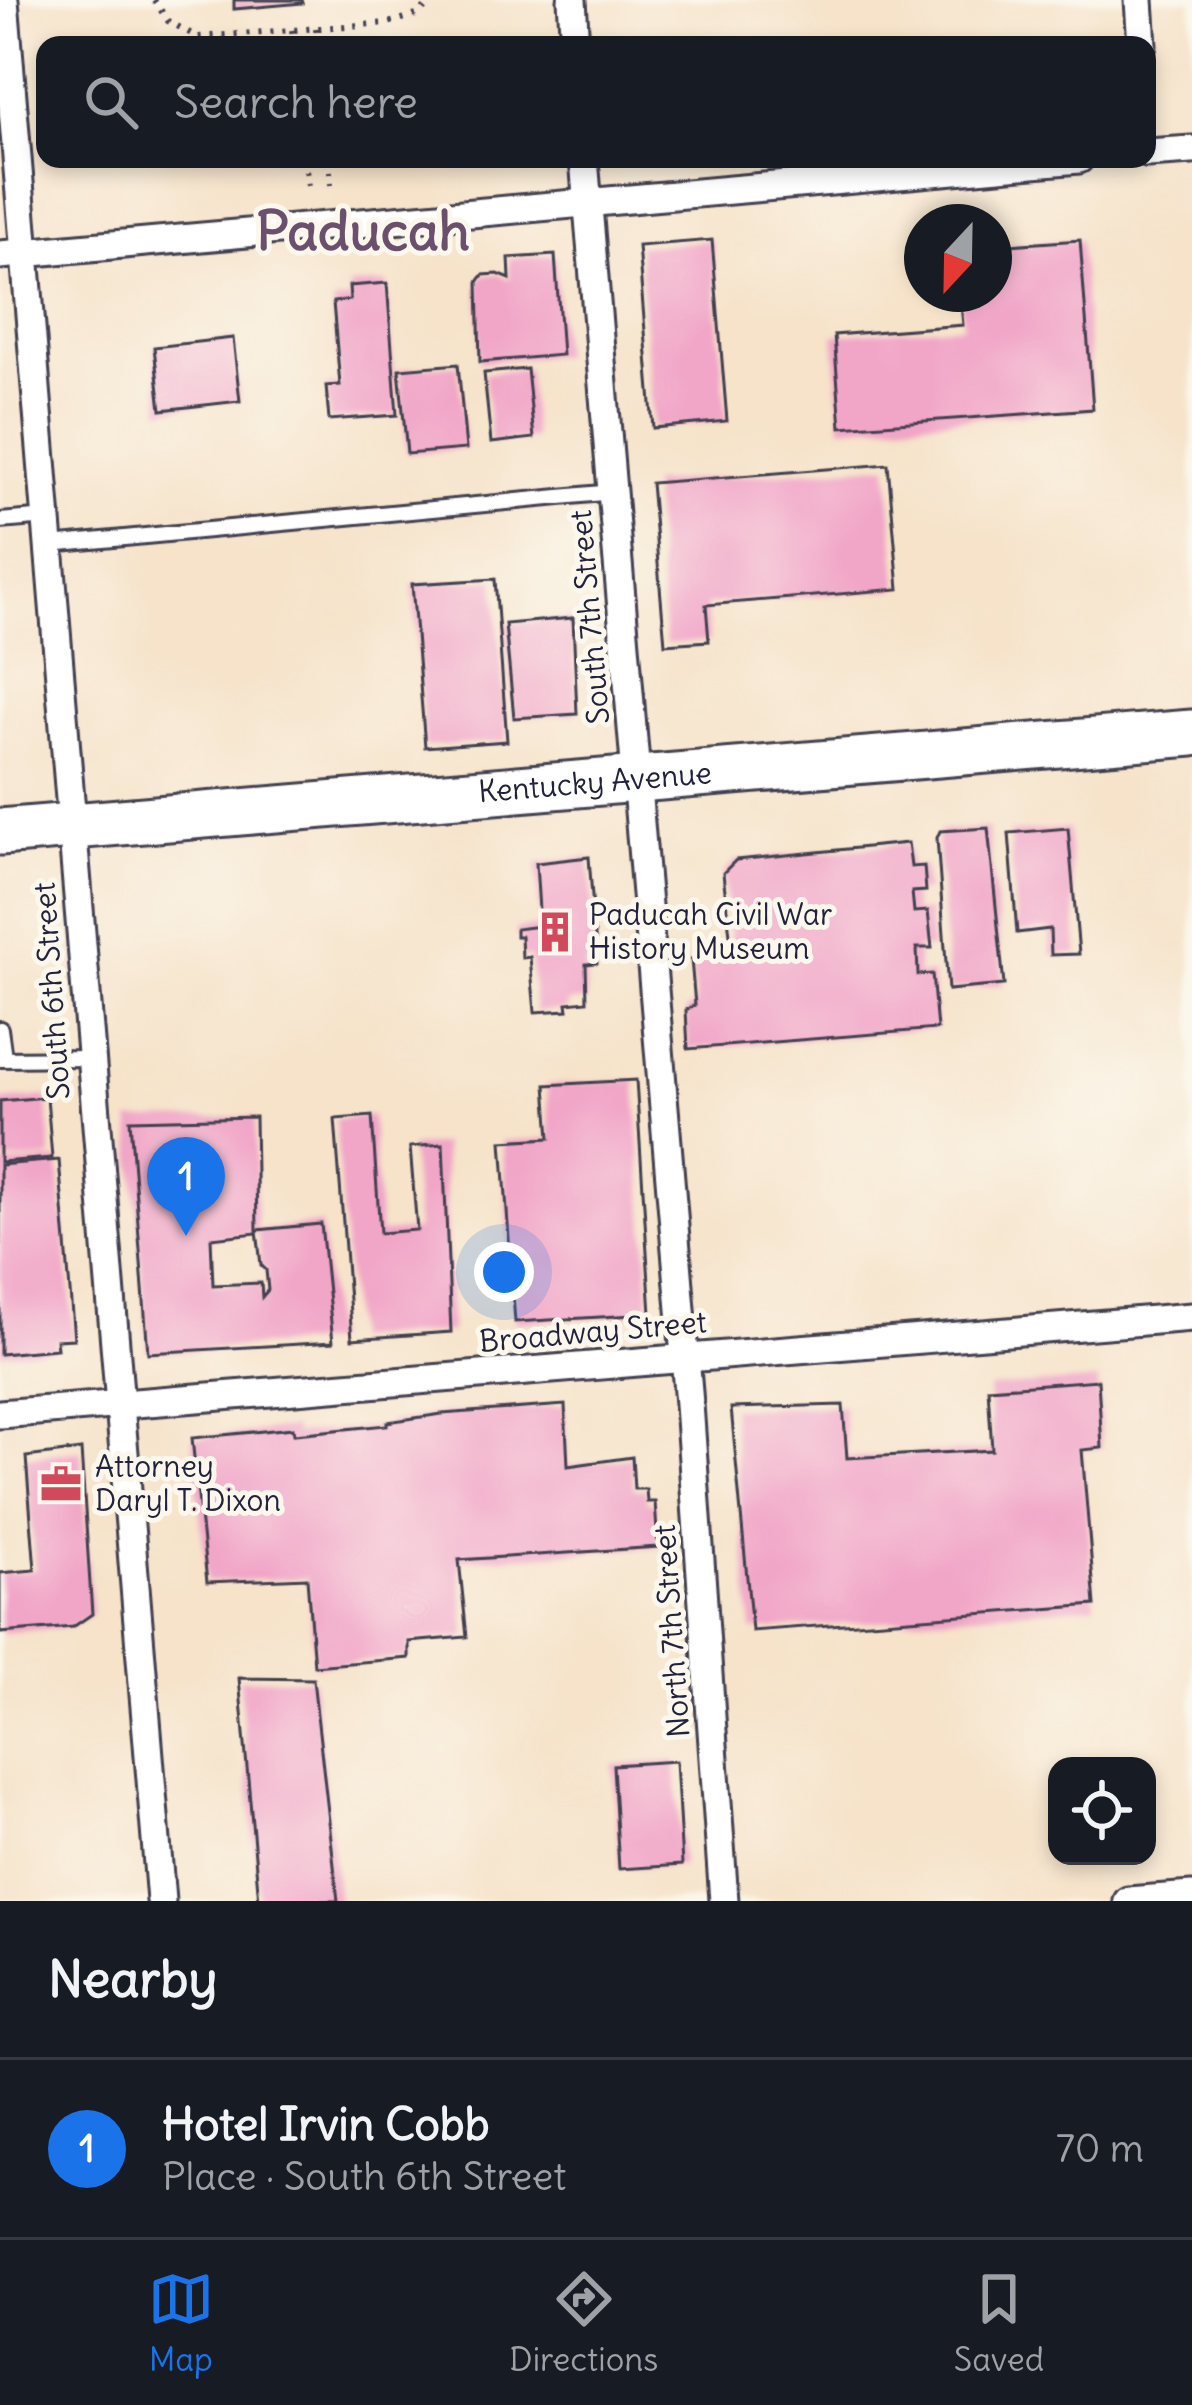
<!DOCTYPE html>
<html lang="en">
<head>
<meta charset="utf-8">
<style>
  :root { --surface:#171b24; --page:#20242c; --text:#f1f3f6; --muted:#9ea1a6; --line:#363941; --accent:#1a73e8 }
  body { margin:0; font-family:Delius,sans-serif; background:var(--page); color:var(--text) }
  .controls { position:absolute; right:36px; bottom:36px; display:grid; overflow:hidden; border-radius:24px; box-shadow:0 6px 18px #0003 }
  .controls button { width:108px; height:108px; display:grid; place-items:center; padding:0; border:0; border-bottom:3px solid var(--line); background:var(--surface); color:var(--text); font:60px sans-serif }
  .compass { position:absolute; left:904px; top:204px; width:108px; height:108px; border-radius:50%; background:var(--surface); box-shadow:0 6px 18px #0003; rotate:202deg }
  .you { position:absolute; left:504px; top:1272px; width:42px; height:42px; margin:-30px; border:9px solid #fff; border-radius:50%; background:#1a73e8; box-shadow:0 0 0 18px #1a73e833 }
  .badge { display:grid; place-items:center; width:78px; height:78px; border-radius:50%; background:var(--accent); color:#fff; font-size:39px; font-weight:700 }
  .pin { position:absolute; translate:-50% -99px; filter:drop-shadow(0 3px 6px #0008) }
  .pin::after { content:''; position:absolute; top:63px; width:42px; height:36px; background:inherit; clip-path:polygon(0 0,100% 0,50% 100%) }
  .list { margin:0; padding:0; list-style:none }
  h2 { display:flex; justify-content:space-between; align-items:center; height:156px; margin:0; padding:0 48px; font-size:51px }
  h2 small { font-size:39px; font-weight:400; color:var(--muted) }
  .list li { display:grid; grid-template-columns:78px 1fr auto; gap:36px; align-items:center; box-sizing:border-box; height:180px; padding:0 48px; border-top:3px solid var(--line) }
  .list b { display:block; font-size:45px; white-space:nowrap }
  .list p { margin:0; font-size:39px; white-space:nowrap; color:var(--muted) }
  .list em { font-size:39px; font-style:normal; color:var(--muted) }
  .icon { flex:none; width:66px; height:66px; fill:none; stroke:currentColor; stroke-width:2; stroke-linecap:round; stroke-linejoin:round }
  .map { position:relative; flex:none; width:1192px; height:1901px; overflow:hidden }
  .search { position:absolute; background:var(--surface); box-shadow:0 6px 18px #0003; left:36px; right:36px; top:36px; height:132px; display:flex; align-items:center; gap:30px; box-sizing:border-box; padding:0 42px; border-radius:24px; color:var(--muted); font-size:45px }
  .sheet { height:336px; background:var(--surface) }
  nav { display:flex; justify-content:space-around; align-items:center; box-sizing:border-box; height:168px; border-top:3px solid var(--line); background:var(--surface); font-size:33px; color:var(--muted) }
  nav a { display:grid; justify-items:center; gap:6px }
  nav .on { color:var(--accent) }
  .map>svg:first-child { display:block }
  .building { fill:#f1a5c7; fill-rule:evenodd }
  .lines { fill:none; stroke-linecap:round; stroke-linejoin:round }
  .lane-casing { stroke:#423f50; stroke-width:20 }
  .street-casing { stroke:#423f50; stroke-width:33 }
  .primary-casing { stroke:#423f50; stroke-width:51 }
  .path { stroke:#423f50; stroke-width:6; stroke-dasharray:3 9; stroke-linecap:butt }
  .lane { stroke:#fff; stroke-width:14 }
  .street { stroke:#fff; stroke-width:27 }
  .primary { stroke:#fff; stroke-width:45 }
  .labels { text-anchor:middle; stroke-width:10; stroke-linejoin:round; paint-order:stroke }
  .street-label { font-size:30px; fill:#22223b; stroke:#fbf7ec }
  .poi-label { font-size:30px; fill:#22223b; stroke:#fbf7ec; text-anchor:start }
  .town-label { font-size:54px; font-weight:bold; fill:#6a506c; stroke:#fbf7ec }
</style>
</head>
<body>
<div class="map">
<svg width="1192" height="1901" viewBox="0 0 1192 1901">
  <rect width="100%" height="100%" fill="#fbf7ec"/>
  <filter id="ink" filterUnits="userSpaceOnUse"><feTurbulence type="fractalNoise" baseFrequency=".00833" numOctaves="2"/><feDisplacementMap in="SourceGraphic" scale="24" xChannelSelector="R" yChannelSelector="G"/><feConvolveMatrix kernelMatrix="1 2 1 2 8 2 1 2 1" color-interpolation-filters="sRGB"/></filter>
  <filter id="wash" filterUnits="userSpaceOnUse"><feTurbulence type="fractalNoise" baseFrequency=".004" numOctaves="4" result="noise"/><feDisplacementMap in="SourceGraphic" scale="48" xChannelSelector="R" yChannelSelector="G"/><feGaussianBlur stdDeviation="2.7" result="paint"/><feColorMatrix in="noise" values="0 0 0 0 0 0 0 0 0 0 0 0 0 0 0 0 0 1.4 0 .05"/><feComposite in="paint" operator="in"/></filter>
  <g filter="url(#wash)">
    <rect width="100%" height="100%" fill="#f6e3ca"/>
    <g id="blocks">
      <g class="building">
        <polygon points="234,0 302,0 303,3 234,9"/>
        <polygon points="712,240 727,421 653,428 638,246"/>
        <polygon points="1080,240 1093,409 841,427 834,335 963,325 960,294 994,294 994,246"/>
        <polygon points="555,255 562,355 480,362 478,282 483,275 498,274 510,279 509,258"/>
        <polygon points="387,283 397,415 329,420 326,386 340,385 333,302 350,300 349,286"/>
        <polygon points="233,338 240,401 161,410 154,347"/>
        <polygon points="458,364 466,449 407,454 399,369"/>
        <polygon points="527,369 534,438 491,443 484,373"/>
        <polygon points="888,464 899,589 706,605 709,641 665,644 651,483"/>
        <polygon points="495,579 507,741 425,747 412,584"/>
        <polygon points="573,618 577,714 514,718 505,624"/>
        <polygon points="988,828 1004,985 948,990 937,838 940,831"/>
        <polygon points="1068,828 1079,954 1051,955 1050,929 1017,933 1009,833"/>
        <polygon points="908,843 911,867 924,866 926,891 912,892 914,912 928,911 932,948 917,948 918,975 932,974 937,1029 688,1049 686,1010 695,1005 691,959 732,953 723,873 736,860"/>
        <polygon points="589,857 597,963 586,964 587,1001 567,1003 568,1010 535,1012 530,957 522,958 521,936 516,936 516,929 540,926 536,863"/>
        <polygon points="636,1080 651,1314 515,1322 502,1141 550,1138 546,1085"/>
        <polygon points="47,1097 52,1158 0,1162 0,1101"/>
        <polygon points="372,1116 380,1233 417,1230 410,1147 443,1144 451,1332 352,1339 335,1119"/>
        <path d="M255 1117 257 1230 321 1224 333 1342 148 1353 130 1120ZM257 1230 261 1265 266 1270 268 1290 262 1297 261 1283 213 1285 211 1238 257 1233Z"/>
        <polygon points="59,1160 74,1339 56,1340 57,1349 0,1354 0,1165"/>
        <polygon points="1098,1380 1102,1448 1082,1450 1095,1605 752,1631 731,1408 843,1405 847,1458 992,1450 988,1388"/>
        <polygon points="565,1405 568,1466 632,1457 634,1489 646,1489 647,1502 655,1502 658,1547 459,1560 467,1637 409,1642 409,1658 314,1666 307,1578 207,1582 192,1438 293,1428 294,1434 387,1425 387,1422 442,1414"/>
        <polygon points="81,1450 92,1614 73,1627 0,1633 0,1573 35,1570 26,1457"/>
        <polygon points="239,1678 313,1679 338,1901 259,1901"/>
        <polygon points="676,1761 682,1865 619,1869 613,1765"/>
      </g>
    </g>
  </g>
  <g filter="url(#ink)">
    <use href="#blocks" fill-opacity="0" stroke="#423f50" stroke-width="3"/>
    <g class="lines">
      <g class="lane-casing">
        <g id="lane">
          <polyline points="0,521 48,517"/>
          <polyline points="50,545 613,492"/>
          <polyline points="0,1029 4,1058"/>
          <polyline points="0,1059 89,1058"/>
        </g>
      </g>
      <g class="street-casing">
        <g id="street">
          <polyline points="4,0 161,1901"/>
          <polyline points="572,0 575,45"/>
          <polyline points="1139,0 1142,45"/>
          <polyline points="1147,153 1192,150"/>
          <polyline points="584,159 689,1404 724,1901"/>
          <polyline points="0,255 1079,159"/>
          <polyline points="0,1414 1192,1317"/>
          <polyline points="1128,1901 1192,1896"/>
        </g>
      </g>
      <g class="primary-casing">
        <g id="primary">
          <path id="s1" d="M0 832 1192 733"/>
        </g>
      </g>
      <g class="path">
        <polyline points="154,0 168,21 197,37 388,23 420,14 431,0"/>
        <polyline points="316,28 318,45"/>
        <polyline points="292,30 294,45"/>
        <polyline points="305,159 308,187"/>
        <polyline points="329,159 331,185"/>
      </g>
      <use href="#lane" class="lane"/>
      <use href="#street" class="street"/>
      <use href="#primary" class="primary"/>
    </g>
  </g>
  <defs>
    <g id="building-bare" transform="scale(3.24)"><path d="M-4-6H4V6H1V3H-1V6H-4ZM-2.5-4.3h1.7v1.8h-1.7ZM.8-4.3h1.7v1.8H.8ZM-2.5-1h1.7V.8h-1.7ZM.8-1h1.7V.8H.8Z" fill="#d1495b" stroke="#fbf7ec" stroke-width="2.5" paint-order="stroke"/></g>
    <g id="office-bare" transform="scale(3.24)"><path d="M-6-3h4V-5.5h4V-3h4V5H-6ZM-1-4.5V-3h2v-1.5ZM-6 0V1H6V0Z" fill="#d1495b" stroke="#fbf7ec" stroke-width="2.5" paint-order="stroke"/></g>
  </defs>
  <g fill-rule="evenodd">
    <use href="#building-bare" x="555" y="932"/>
    <use href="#office-bare" x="61" y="1484"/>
  </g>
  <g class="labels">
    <g class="street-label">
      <text transform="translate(590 617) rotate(-95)" y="10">South 7th Street</text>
      <text dy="10" stroke="none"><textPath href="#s1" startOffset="597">Kentucky Avenue</textPath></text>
      <text transform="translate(52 991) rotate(-94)" y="10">South 6th Street</text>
      <text transform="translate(593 1332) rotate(-5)" y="10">Broadway Street</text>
      <text transform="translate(672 1631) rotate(-94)" y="10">North 7th Street</text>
    </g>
    <g class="poi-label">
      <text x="589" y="925">Paducah Civil War<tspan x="589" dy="34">History Museum</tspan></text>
      <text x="95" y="1477">Attorney<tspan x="95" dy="34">Daryl T. Dixon</tspan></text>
    </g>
    <g class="town-label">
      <text x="363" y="250">Paducah</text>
    </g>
  </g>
</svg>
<div class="controls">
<button><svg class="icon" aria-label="locate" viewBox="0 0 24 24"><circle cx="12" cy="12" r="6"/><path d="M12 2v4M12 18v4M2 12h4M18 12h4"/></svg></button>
</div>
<svg class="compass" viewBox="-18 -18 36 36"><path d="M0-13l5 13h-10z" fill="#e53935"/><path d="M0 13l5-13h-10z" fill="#9ea1a6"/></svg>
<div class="you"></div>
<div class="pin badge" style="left:186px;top:1236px">1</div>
<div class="search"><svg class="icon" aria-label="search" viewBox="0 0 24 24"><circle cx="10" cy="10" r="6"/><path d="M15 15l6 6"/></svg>Search here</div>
</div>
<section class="sheet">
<h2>Nearby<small></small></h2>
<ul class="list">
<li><span class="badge">1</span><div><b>Hotel Irvin Cobb</b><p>Place · South 6th Street</p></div><em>70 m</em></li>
</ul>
</section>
<nav>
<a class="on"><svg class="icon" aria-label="map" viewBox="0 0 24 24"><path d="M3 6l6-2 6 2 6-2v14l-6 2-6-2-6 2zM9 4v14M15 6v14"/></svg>Map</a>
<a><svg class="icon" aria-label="directions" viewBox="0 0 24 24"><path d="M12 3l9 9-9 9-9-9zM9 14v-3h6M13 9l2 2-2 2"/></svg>Directions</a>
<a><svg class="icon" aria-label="saved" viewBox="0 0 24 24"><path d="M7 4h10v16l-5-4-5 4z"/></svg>Saved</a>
</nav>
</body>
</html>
